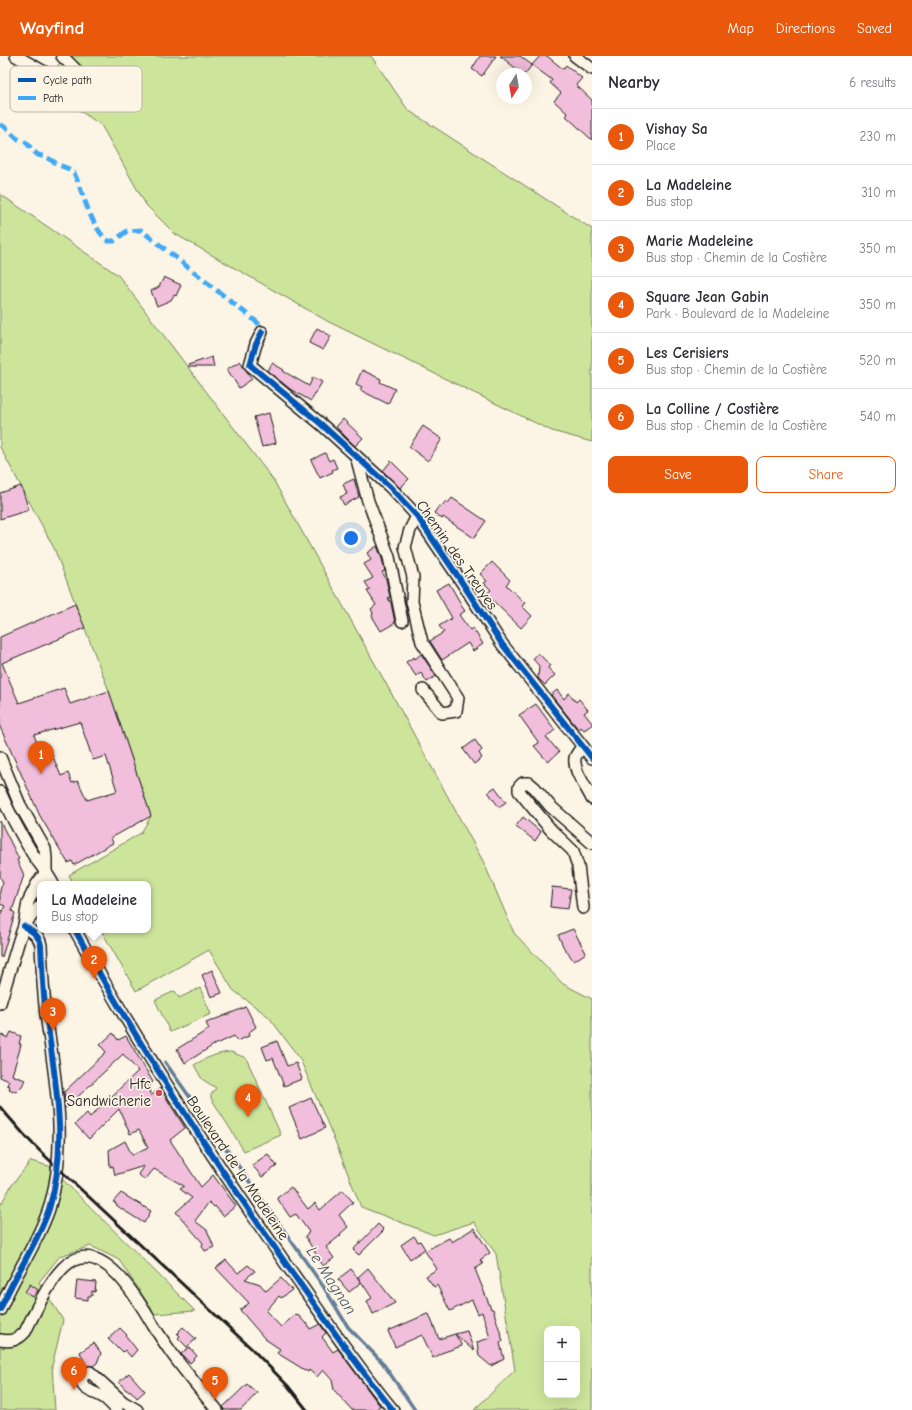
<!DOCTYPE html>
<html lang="en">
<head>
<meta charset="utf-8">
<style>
  :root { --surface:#fff; --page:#f7f7f7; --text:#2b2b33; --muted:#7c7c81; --line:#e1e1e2; --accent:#ea580c }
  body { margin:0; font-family:"Comic Neue",sans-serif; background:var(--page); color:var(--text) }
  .controls { position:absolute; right:12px; bottom:12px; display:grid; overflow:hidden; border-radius:8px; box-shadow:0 4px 16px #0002 }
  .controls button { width:36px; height:36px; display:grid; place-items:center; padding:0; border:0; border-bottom:1px solid var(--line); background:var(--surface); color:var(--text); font:20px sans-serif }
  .compass { position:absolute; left:496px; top:12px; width:36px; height:36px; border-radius:50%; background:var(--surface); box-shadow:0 4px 16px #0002; rotate:191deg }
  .you { position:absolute; left:351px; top:482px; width:14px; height:14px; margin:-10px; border:3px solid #fff; border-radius:50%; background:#1a73e8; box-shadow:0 0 0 6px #1a73e833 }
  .badge { display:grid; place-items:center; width:26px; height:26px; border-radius:50%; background:var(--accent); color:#fff; font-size:13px; font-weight:700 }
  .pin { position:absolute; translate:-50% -33px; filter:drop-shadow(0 1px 2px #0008) }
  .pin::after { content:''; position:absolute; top:21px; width:14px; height:12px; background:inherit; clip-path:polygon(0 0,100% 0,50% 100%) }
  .popup { position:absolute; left:37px; top:825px; width:114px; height:52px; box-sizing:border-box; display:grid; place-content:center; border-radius:8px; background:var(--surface); filter:drop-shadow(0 1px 3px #0005); font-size:13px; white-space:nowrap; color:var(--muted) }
  .popup b { font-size:15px; color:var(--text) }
  .popup::after { content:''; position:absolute; left:50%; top:100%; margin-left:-8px; border:8px solid transparent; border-top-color:var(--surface) }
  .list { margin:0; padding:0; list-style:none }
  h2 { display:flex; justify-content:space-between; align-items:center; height:52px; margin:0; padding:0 16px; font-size:17px }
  h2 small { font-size:13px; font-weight:400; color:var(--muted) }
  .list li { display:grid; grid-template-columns:26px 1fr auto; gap:12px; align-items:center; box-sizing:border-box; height:56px; padding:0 16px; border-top:1px solid var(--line) }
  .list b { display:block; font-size:15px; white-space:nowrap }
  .list p { margin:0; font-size:13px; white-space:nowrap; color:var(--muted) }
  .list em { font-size:13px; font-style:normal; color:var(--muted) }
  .actions { display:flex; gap:8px; padding:12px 16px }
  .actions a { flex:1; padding:9px 0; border:1px solid var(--accent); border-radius:8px; text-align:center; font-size:14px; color:var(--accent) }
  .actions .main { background:var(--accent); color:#fff }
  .map { position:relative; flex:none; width:592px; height:1354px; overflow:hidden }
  header { display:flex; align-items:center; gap:24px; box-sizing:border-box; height:56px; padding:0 20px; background:var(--accent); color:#fff }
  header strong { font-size:19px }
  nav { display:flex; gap:22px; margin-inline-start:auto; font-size:14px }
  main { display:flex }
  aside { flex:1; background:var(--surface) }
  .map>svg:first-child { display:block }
  .green { fill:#cde59b; stroke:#74805c; fill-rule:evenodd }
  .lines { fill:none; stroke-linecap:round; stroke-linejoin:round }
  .stream { stroke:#637e99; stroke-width:3.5 }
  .building { fill:#f1bedb; stroke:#1c1c1c; fill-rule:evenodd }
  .minor-casing { stroke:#1c1c1c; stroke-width:14 }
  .minor { stroke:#fcf5e5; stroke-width:11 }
  .rail { stroke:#1c1c1c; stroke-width:3 }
  .quiet { stroke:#3fa9f5; stroke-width:5; stroke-dasharray:10 5; stroke-linecap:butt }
  .cycleway-casing { stroke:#fcf5e5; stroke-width:8 }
  .cycleway { stroke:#0057b8; stroke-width:6 }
  .poi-dot { fill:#d1495b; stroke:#fcf5e5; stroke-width:1.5 }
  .labels { text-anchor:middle; stroke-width:3.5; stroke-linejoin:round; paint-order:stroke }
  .street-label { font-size:15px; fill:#1c1c1c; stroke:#fcf5e5 }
  .poi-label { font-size:15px; fill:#1c1c1c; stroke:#fcf5e5; text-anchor:end }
  .water-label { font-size:16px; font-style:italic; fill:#465565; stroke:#fcf5e5 }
  .key { fill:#fcf5e5; stroke:#b9b4a9; stroke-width:1 }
  .key-label { font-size:11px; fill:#1c1c1c }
</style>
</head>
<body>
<header>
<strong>Wayfind</strong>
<nav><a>Map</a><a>Directions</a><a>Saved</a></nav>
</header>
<main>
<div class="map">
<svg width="592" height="1354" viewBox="0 0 592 1354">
  <rect width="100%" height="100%" fill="#fcf5e5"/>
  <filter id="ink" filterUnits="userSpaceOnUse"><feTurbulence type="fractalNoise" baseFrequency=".025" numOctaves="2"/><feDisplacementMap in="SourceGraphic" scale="8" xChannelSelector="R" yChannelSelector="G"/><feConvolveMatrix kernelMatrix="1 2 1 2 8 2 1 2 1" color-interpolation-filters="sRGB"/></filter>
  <g filter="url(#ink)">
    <g class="green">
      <polygon points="66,0 371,0 408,54 592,173 592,386 552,375 329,266 175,178 146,149 101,69 41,29"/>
      <path d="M0 138 118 219 274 425 400 653 484 807 514 877 563 928 592 943V1354H474L515 1314 496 1198 474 1166 434 1179 361 1151 335 1085 300 1003 269 961 233 934 209 894 136 935 101 874H148V828H74L69 819 141 777 151 760 109 635 54 492 0 391ZM547 1273H577V1339H547Z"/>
      <polygon points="200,932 211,958 170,976 155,944 175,935 179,942"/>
      <path d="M231 996 246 1002 281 1079 244 1095 211 1042V1039L216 1032 202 1023 194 1009C206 1002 217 997 231 996Z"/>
      <polygon points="31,1105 49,1110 195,1255 155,1258 119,1204 91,1190 60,1200 39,1226 63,1264 52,1310 55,1354 0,1354 0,1150 11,1130"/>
    </g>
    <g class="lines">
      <polyline class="stream" points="165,1006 323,1230 348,1271 382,1306 415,1354"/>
    </g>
    <g class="building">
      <polygon points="480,0 496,0 482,20 472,13"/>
      <polygon points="500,0 520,0 532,9 525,18 523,18"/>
      <polygon points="540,0 547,0 563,13 566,9 582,22 576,29 592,44 592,84 566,60 568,58 554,45 561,37 550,27 552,24 532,9"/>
      <polygon points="164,221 181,229 176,240 174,239 171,244 157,250 151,235 159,231"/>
      <polygon points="317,272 331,280 323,294 309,287"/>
      <polygon points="212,301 214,311 189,311 188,309"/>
      <polygon points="240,305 252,323 239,332 227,313"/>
      <polygon points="272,307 284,314 283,315 309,330 313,321 322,326 311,345 290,333 268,315"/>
      <polygon points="362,314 381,323 380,326 395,333 388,348 360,334 362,331 356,328"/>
      <polygon points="269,357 276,387 262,391 254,361"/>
      <polygon points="343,363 363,382 355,390 336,371"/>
      <polygon points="423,370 442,383 428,405 409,391"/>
      <polygon points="325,397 329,405 333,403 337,412 332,414 333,416 320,422 311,404"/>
      <polygon points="391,405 409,423 400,432 383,415"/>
      <polygon points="354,423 359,441 344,449 340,441 347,438 343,428"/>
      <polygon points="21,430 29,454 0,463 0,437"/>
      <polygon points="452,442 486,465 474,482 443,461 442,463 434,457 439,450 441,451 446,445 448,447"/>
      <polygon points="377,490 382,503 385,515 382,516 386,523 390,541 388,542 391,547 395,567 381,575 372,560 373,557 371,553 376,549 367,535 370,534 365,526 373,522 364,508 371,504 367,497"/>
      <polygon points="492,506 510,524 506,529 525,547 522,550 532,560 521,572 486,538 491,534 484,527 487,525 480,518"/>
      <polygon points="449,527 461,548 460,548 465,555 459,559 470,574 473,572 483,588 473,595 468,587 442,604 430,585 444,576 439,570 452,562 436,534"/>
      <path d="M75 548 85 572 2 607 19 647 64 632 70 648 109 635 151 760 111 782 113 787 74 809 72 805 68 807 40 760 0 671V581ZM80 666 93 704 106 700 117 735 87 744 78 725 72 727 68 717 61 720 51 696 42 700 34 679Z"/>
      <polygon points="538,597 550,609 548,612 555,619 545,629 538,622 539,610 533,603"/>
      <polygon points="421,598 436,620 427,626 421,617 416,620 406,606 414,601 415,603"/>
      <polygon points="557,634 564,643 569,637 576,646 579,643 588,654 584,657 592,667 592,669 584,674 581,671 579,674 551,639"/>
      <polygon points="536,648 555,674 546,681 559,696 548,706 534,690 539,687 519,659"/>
      <polygon points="475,684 482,694 479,697 482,702 474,708 463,693"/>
      <polygon points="495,731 506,746 499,751 488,736"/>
      <polygon points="523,761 541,776 535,785 516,770"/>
      <polygon points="0,765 19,803 17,804 24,819 12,855 15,857 2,901 0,901 0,859 5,850 0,848 0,834 3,826 0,821"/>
      <polygon points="552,831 571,833 568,853 550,851"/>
      <polygon points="573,873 586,897 574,905 564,892 558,879"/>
      <polygon points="212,914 222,937 211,941 202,919"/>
      <polygon points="246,951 256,971 248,977 249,980 237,985 234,980 217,988 217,987 185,1007 177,993 209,973 206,967"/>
      <polygon points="11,976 21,980 19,988 21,988 19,996 12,1019 25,1024 22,1030 16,1036 9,1033 10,1030 7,1029 9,1025 0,1021 0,978 8,982"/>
      <polygon points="113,977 118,984 126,980 153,1026 150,1028 151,1040 160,1032 185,1072 170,1084 201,1131 213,1119 236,1150 223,1160 215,1150 214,1151 209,1146 195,1165 207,1174 214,1191 205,1195 202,1190 203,1187 176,1156 192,1142 180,1133 184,1130 154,1113 145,1124 138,1118 144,1110 115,1119 113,1110 110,1111 109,1094 125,1085 132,1099 148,1091 139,1074 130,1078 119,1053 89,1083 75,1068 87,1057 90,1061 138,1015 123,998 66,1052 64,1036 106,996 100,989"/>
      <polygon points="277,985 287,1010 296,1007 302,1023 284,1030 273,1002 267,1004 262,991"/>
      <polygon points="311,1042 325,1072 302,1083 289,1052"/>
      <polygon points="268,1098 277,1110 262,1121 252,1109"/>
      <polygon points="291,1131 308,1153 315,1147 320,1154 343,1134 353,1146 339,1159 348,1171 340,1178 341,1179 326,1191 334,1202 323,1210 305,1180 309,1176 296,1158 290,1161 277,1142"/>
      <polygon points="121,1137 151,1155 144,1167 123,1154 115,1148 116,1147 113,1146"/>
      <polygon points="378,1168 384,1174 359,1199 353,1194"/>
      <polygon points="474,1172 490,1197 480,1204 483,1208 475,1213 491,1253 493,1253 503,1285 500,1287 504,1303 491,1310 479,1300 477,1286 490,1282 482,1256 478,1258 472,1244 450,1255 437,1229 434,1231 426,1220 437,1213 425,1195 449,1182 452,1186"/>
      <polygon points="414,1180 418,1186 420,1185 425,1193 410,1203 401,1189"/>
      <polygon points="226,1204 238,1217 248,1209 255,1215 245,1223 260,1228 266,1235 281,1222 292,1234 281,1242 279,1240 266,1255 281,1271 296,1258 298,1260 299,1260 306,1268 307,1267 310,1273 320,1268 326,1277 322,1281 333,1296 338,1293 380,1350 375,1354 352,1354 334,1334 332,1324 323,1314 317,1321 309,1314 308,1316 277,1297 280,1293 265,1283 240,1254 249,1247 216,1212"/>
      <polygon points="368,1212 395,1247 373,1258 367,1245 372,1242 358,1221"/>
      <polygon points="351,1213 360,1225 360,1228 349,1236 338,1223"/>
      <polygon points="77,1224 96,1226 95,1236 92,1235 92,1240 88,1240 88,1244 75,1242"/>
      <polygon points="30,1228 38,1234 33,1241 25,1236"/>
      <polygon points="427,1258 429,1258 439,1283 455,1278 462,1290 441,1297 441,1298 433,1302 422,1279 395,1291 388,1275"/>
      <polygon points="183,1271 196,1283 187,1291 178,1282 180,1280 177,1277"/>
      <polygon points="120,1272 127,1279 126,1280 137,1294 131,1301 125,1294 123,1296 118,1291 117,1292 108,1283"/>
      <polygon points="467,1275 474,1295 455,1278"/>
      <polygon points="94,1287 101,1297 97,1307 93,1310 86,1310 80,1296"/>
      <polygon points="189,1291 197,1300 190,1307 181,1298"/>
      <polygon points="129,1317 145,1335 137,1342 131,1335 126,1334 119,1326"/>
      <polygon points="247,1328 257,1337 241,1354 224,1354 223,1351"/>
    </g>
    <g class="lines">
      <g class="minor-casing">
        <g id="minor">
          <polyline points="16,0 73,32 80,33 86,27 86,24 62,0"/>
          <polyline points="575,0 592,13"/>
          <polyline points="262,276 256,288 250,309 321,368 390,431 417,460 459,522 502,588 592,702"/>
          <polyline points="356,400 368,445 389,501 402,565"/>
          <polyline points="417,460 410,474 405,491 413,521 412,546 422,586 458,642 456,655 442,657 423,634"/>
          <path d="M582 691C580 694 576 698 575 702 573 716 587 731 592 743"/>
          <polyline points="0,701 20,749 45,793 46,803 46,816"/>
          <path d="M0 736C9 757 20 777 32 797 39 808 47 816 53 828"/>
          <polyline points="583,852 578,810 573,795 551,774 519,735 519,731 523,727 529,727 535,732 550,750 592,787"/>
          <polyline points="24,869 40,850"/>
          <path d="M75 874C138 989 211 1100 286 1208 321 1257 355 1308 393 1354"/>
          <polyline points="0,947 19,884 24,870 28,846 37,828 46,816"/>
          <path d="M0 1254C14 1219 37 1189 49 1153 69 1089 55 1023 46 958 43 935 42 912 41 889 39 879 31 875 24 870"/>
          <path d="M0 1284C11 1286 18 1284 25 1276 35 1256 53 1215 72 1205 106 1186 139 1246 153 1269 159 1279 166 1289 173 1299 187 1318 202 1336 217 1354"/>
          <path d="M117 1354C113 1350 108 1344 103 1341 93 1335 79 1334 82 1320L90 1316 123 1346 137 1354"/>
        </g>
      </g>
      <use href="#minor" class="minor"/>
      <polyline class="rail" points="0,1051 27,1082 44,1099 252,1293 288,1330 307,1354"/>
      <path class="quiet" d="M0 68 6 72 16 82 27 87 32 94 38 99 46 101 59 109 69 113 74 117C84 138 90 170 108 185H114L127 175 141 174 258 267 262 276"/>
      <g class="cycleway-casing">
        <g id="cycleway">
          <polyline points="262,276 256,288 250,309 321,368 390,431 417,460 459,522 502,588 592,702"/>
          <path d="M75 874C138 989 211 1100 286 1208 321 1257 355 1308 393 1354"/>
          <path d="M0 1254C14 1219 37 1189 49 1153 69 1089 55 1023 46 958 43 935 42 912 41 889 39 879 31 875 24 870"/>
        </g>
      </g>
      <use href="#cycleway" class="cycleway"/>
    </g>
  </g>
  <circle class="poi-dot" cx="159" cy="1037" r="4"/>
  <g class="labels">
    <g class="street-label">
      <text transform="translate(457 499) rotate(55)" y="5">Chemin des Treuyes</text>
      <text transform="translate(238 1112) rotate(56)" y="5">Boulevard de la Madeleine</text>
    </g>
    <g class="poi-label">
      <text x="151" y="1033">Hfc<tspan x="151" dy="17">Sandwicherie</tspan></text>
    </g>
    <g class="water-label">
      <text transform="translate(332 1224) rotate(57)" y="6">Le Magnan</text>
    </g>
  </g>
  <rect x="10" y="10" width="132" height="46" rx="6" class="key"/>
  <rect x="18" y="22" width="18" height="4" fill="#0057b8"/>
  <rect x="18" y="40" width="18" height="4" fill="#3fa9f5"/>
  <g class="key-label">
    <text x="43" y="28">Cycle path</text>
    <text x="43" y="46">Path</text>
  </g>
</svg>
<div class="controls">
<button>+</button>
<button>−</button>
</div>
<svg class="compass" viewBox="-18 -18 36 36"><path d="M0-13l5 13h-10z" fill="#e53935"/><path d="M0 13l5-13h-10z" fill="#7c7c81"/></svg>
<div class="you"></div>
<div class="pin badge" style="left:41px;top:718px">1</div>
<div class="pin badge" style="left:94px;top:923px">2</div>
<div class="popup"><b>La Madeleine</b>Bus stop</div>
<div class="pin badge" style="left:53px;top:975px">3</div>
<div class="pin badge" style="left:248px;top:1061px">4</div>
<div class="pin badge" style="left:215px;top:1344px">5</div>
<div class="pin badge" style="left:74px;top:1334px">6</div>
</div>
<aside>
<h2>Nearby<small>6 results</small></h2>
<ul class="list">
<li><span class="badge">1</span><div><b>Vishay Sa</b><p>Place</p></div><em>230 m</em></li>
<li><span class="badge">2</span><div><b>La Madeleine</b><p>Bus stop</p></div><em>310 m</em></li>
<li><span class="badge">3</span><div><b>Marie Madeleine</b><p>Bus stop · Chemin de la Costière</p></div><em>350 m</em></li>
<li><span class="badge">4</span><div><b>Square Jean Gabin</b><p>Park · Boulevard de la Madeleine</p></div><em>350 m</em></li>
<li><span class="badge">5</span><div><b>Les Cerisiers</b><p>Bus stop · Chemin de la Costière</p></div><em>520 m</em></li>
<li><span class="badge">6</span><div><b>La Colline / Costière</b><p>Bus stop · Chemin de la Costière</p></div><em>540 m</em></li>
</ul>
<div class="actions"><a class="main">Save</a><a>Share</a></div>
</aside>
</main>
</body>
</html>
